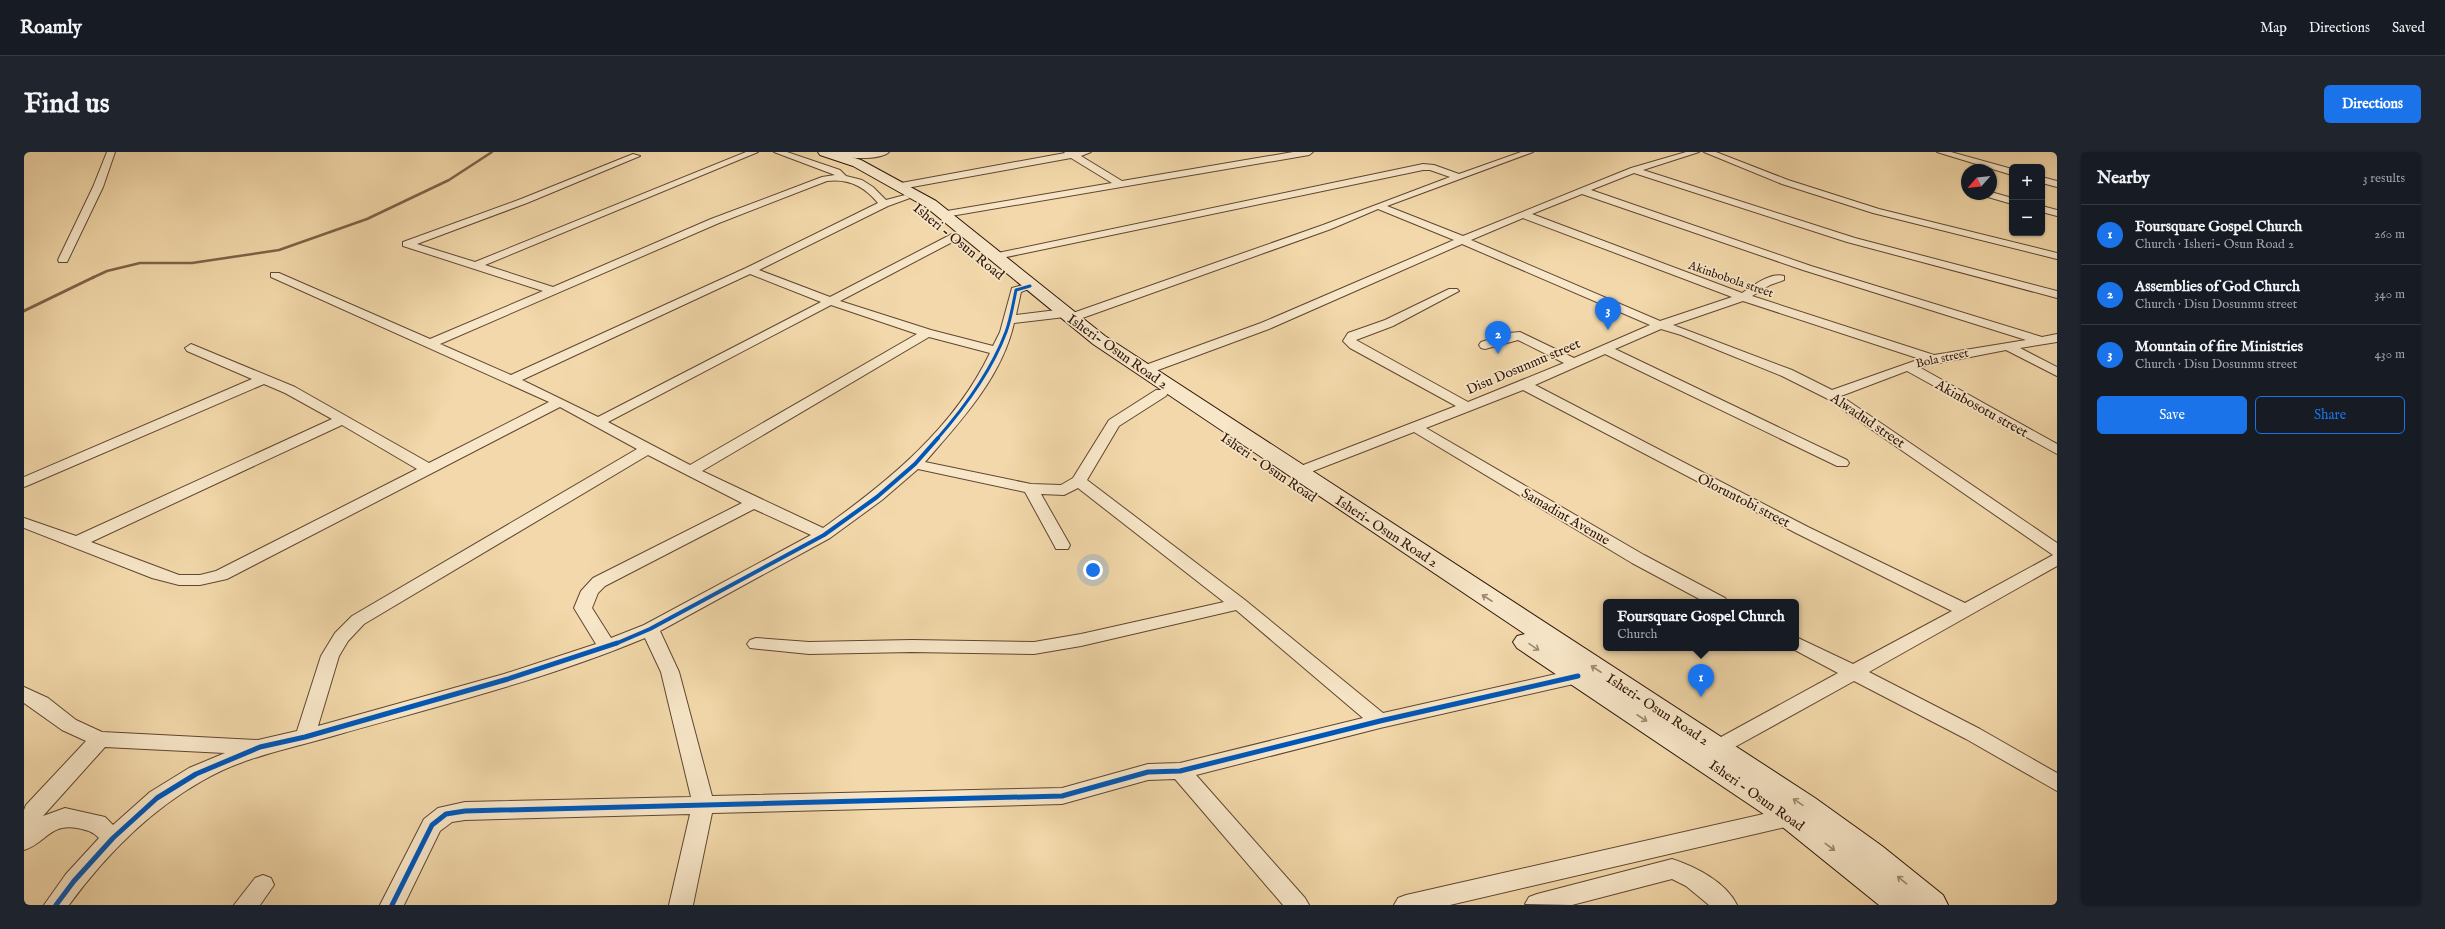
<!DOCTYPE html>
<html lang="en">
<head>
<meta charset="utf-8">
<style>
  :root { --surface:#171b24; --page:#20242c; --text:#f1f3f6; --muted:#9ea1a6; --line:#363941; --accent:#1a73e8 }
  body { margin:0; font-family:"IM FELL English",serif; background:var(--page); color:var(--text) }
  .controls { position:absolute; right:12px; top:12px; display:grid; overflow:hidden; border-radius:6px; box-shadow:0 1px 3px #0004 }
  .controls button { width:36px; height:36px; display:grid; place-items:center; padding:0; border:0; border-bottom:1px solid var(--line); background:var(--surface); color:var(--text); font:20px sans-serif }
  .compass { position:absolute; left:1937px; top:12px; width:36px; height:36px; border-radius:50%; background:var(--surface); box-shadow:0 1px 3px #0004; rotate:243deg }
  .you { position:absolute; left:1069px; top:418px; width:14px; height:14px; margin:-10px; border:3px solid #fff; border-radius:50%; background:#1a73e8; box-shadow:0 0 0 6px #1a73e833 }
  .badge { display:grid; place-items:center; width:26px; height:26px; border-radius:50%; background:var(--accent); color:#fff; font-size:13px; font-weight:700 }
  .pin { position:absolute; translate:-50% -33px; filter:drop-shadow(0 1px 2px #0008) }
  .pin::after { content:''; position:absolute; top:21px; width:14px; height:12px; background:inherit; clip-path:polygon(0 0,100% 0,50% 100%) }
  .popup { position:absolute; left:1579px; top:447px; width:196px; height:52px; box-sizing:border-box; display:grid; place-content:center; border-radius:6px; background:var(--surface); filter:drop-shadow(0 1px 3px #0005); font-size:13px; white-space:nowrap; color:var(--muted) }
  .popup b { font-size:15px; color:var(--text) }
  .popup::after { content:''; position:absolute; left:50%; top:100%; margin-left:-8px; border:8px solid transparent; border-top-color:var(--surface) }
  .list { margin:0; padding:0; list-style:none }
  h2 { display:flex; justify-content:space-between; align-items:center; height:52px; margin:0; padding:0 16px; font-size:17px }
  h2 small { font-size:13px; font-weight:400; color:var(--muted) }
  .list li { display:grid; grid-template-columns:26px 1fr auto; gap:12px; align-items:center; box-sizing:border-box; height:60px; padding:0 16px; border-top:1px solid var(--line) }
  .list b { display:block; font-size:15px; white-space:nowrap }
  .list p { margin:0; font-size:13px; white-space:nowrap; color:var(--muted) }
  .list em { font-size:13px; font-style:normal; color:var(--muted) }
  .actions { display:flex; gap:8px; padding:12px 16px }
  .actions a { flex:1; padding:9px 0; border:1px solid var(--accent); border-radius:6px; text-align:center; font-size:14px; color:var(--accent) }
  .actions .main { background:var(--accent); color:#fff }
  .map { position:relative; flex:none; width:2033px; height:753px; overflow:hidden; border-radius:6px }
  header { display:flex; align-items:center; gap:24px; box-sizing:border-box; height:56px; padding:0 20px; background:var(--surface); border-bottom:1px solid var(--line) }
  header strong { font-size:19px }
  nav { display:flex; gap:22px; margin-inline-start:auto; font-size:14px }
  .intro { display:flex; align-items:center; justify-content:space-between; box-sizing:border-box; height:96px; padding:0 24px }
  h1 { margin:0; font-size:28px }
  .button { padding:10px 18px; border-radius:6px; background:var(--accent); color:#fff; font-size:14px; font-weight:700 }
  main { display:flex; gap:24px; padding:0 24px }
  aside { flex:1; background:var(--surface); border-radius:6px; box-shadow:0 1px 3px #0004 }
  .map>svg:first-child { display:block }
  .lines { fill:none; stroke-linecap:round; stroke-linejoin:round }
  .stream-far1 { stroke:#7d6249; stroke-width:2.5 }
  .stream { stroke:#7d6249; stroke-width:3 }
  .street-casing { stroke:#604631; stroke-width:2 }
  .secondary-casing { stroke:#301509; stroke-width:2 }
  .street { fill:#f7e6c8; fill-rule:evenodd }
  .secondary { fill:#f7e6c8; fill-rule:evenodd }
  .cycleway-far2-casing { stroke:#f7e6c8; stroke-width:5 }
  .cycleway-far1-casing { stroke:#f7e6c8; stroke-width:6 }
  .cycleway-casing { stroke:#f7e6c8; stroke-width:8 }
  .cycleway-far2 { stroke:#0057b8; stroke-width:3 }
  .cycleway-far1 { stroke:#0057b8; stroke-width:4 }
  .cycleway { stroke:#0057b8; stroke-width:5 }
  .oneway { stroke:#9d8872 }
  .labels { text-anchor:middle; stroke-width:3.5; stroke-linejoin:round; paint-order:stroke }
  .far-street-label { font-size:12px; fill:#301509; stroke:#f7e6c8 }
  .street-label { font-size:14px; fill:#301509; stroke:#f7e6c8 }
</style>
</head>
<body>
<header>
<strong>Roamly</strong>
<nav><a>Map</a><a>Directions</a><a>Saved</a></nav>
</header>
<div class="intro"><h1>Find us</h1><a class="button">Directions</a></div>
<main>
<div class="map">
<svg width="2033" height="753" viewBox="0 0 2033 753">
  <rect width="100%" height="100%" fill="#f2d8aa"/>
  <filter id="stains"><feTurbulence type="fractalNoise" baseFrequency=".005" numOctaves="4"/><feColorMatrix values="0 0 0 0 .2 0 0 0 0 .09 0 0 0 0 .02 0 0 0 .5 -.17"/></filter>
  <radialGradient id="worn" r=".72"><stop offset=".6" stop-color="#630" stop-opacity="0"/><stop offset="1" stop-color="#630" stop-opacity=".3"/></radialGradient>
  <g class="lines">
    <polyline class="stream-far1" points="68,126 83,119 116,111 168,111 255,98 343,67 425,28 468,0"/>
    <polyline class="stream" points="0,159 70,125"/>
    <g class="street-casing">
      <g id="street">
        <polygon points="83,0 91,0 79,35 44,108 43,110 35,110 34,108 69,35"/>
        <path d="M722 0H734L461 113 529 135 687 67 798 25 811 23 750 0H763L816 18 822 24 838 28 849 35 862 48 881 43 886 46 864 54 735 118 806 145 928 82H936V86L816 149 907 178 969 194 976 180 988 136 1006 131 1012 134 997 140 992 163 1041 157 1045 158 1046 162 1299 73 1426 25 1406 18H1399L973 107 968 104 969 102 1399 12 1410 13 1435 22 1497 0H1509L1363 54 1439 84 1607 16 1662 0H1675L1619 18 1831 86 2033 139V146L1823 90 1610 21 1567 38 1787 114 2018 185 2033 182V190L1996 196 2033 215V224L1982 198 1895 215 2033 292V302L1883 219 1817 244 2033 391V414L1845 520 1956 577 2033 621V639L1942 587 1830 529 1700 601 1693 604 1686 601 1683 596 1686 591 1814 521 1767 496H1772V485L1829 512 1928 459 1772 381 1499 238 1402 276 1620 403 1701 446 1704 450H1681L1608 411 1390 280 1279 323 1274 324 1267 320 1269 317 1432 254 1326 196 1319 189 1324 181 1361 168 1425 137H1433L1435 139 1369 174 1332 188 1444 250 1540 211 1494 188 1461 197 1457 196 1455 193 1457 190 1485 181 1496 180 1550 206 1626 173 1438 92 1245 177 1126 221 1121 222 1115 218 1116 215 1237 171 1430 88 1354 57 1307 77 1050 169H1042L1041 165 990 171C978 225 936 270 901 310L1007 332 1037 333 1049 326 1085 268 1132 238H1142L1144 241 1142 244 1095 274 1063 328 1221 448 1359 561 1554 517 1561 519 1563 524 1561 529 1554 531 1356 576 1172 623 1281 746 1285 753H1259L1151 627 1124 628 1038 652 688 661 669 753H645L666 662 441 668 428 670 416 679 380 753H356L400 667 414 656 441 650 667 645 637 520 621 486C523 527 418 553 316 582 270 596 220 604 178 629 125 659 81 704 45 753H20L42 722 75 686C68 679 63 678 53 676 26 671 22 691 0 698V658L2 653 62 589 38 578 0 551V535L24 546 52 568 78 580 234 588 273 579 297 504 311 481 328 464 613 297 536 255 203 427 176 433H155L128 426 0 376V366L52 384 308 267 261 241 240 232 5 333 0 335V325L228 227 163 199 161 196 167 192 271 235 405 311 525 250 247 125V121H255L406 187 519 139 379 94V90L497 47 609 2 616 4 503 51 393 92 451 110ZM803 29C825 26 841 35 854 51L722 116 487 223 416 192 695 71ZM1558 42 1779 118 2002 188 1910 203 1728 144 1746 133 1760 128V124C1746 120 1729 134 1718 141L1508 62ZM1499 66 1708 145 1636 169 1447 88ZM726 122 797 150 574 265 498 228ZM1719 149 1896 207 1808 238 1768 218 1649 173ZM807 153 893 182 666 313 584 270ZM1637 177 1657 183 1758 224 1802 246 2029 403 1941 451 1784 375 1511 233 1581 202 1813 314H1823L1825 311 1823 308 1591 197ZM905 185 966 201C930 276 865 329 799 376L678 319ZM318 273 393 317 192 419 176 423H155L67 390ZM624 303 718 351 569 426 557 439 550 456 572 492 480 522 294 574 315 504 324 489 340 472ZM894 317 1001 340 1030 393 1032 397H1044L1046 393 1017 342 1040 343 1054 336 1200 450 1057 482 1010 490 888 488 785 490 732 486 726 488 723 492 726 496 785 502 888 500 1010 502 1057 494 1212 458 1339 566 1156 611 1124 612 1038 636 688 644 655 520 636 479 806 386 858 348ZM730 357 787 383 620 473 587 486 568 456 574 441 581 434ZM81 595 201 601 165 616 126 640 89 673 81 665 41 656 19 664Z"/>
        <path d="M810 0H865C857 8 818 8 810 0Z"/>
        <polygon points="1040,0 1067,0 1057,4 1098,29 1269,0 1289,0 1285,3 921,65 917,64 917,60 1088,31 1047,6 877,37 872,34 877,31 1041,1"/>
        <polygon points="1680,0 1692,0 1764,28 1855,57 2033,101 2033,107 1849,61 1758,32"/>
        <polygon points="1913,0 1927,0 1988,17 1988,23"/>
        <polygon points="2018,25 2033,29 2033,35 2018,31"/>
        <polygon points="1967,40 1988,46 1988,52 1964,45 1963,42"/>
        <polygon points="2018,54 2033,58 2033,64 2018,60"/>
        <polygon points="1766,656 1774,659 1777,665 1774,671 1766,674 1426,753 1370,753 1374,746 1382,743"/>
        <path d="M1648 707C1672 715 1702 730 1713 753H1685L1662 734 1648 727 1548 753 1501 752 1505 745 1513 742Z"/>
        <polygon points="239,723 247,726 250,733 236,753 210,753 231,726"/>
      </g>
    </g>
    <g class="secondary-casing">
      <polygon id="secondary" points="794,0 812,0 837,8 912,49 1081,184 1791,646 1858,694 1919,743 1924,753 1855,753 1756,673 1493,496 1489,490 1493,484 1501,482 1069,192 902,55 829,14 796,3"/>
    </g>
    <use href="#street" class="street"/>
    <use href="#secondary" class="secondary"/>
    <g class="cycleway-far2-casing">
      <path id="cycleway-far2" d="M913 287C941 255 967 220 982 180 987 167 989 152 992 138L1006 134"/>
    </g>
    <g class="cycleway-far1-casing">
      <polyline id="cycleway-far1" points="591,492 626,477 800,383 853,345 891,312 914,286"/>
    </g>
    <g class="cycleway-casing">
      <g id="cycleway">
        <polyline points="32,753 50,729 89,686 133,646 172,622 236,595 281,585 484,527 593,491"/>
        <polyline points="368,753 408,673 422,662 441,659 1038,644 1124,620 1156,619 1356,569 1554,524"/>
      </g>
    </g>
    <use href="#cycleway-far2" class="cycleway-far2"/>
    <use href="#cycleway-far1" class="cycleway-far1"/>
    <use href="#cycleway" class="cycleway"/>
  </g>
  <defs><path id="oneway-shaft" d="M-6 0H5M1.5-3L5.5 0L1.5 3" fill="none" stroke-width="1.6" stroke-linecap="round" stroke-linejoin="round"/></defs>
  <g class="oneway">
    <use href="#oneway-shaft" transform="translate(1463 446) rotate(-147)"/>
    <use href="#oneway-shaft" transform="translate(1510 495) rotate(34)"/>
    <use href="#oneway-shaft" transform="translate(1572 517) rotate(-147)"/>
    <use href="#oneway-shaft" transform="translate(1618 566) rotate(33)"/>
    <use href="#oneway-shaft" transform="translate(1774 650) rotate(-146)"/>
    <use href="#oneway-shaft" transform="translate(1806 695) rotate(37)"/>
    <use href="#oneway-shaft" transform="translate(1878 728) rotate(-141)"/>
  </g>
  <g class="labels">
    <g class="far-street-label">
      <text transform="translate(1707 127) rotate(19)" y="4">Akinbobola street</text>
      <text transform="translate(1918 206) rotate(-12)" y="4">Bola street</text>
    </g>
    <g class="street-label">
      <text transform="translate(935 89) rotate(39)" y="5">Isheri - Osun Road</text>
      <text transform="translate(1094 199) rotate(35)" y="5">Isheri- Osun Road 2</text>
      <text transform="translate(1499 214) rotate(-23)" y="5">Disu Dosunmu street</text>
      <text transform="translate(1958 256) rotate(29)" y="5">Akinbosotu street</text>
      <text transform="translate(1844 268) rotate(34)" y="5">Alwadud street</text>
      <text transform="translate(1245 315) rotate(34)" y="5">Isheri - Osun Road</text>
      <text transform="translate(1720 348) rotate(27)" y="5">Oloruntobi street</text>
      <text transform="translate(1542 364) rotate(30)" y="5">Samadint Avenue</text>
      <text transform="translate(1363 379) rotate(33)" y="5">Isheri- Osun Road 2</text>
      <text transform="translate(1634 557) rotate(33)" y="5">Isheri- Osun Road 2</text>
      <text transform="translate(1733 643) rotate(35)" y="5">Isheri - Osun Road</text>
    </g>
  </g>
  <rect width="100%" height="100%" filter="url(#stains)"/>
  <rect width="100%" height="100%" fill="url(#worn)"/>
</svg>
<div class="controls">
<button>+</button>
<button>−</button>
</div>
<svg class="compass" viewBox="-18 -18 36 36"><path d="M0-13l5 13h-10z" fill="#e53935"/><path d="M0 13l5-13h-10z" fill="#9ea1a6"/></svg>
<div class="you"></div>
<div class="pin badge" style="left:1677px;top:545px">1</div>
<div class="popup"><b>Foursquare Gospel Church</b>Church</div>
<div class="pin badge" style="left:1474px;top:202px">2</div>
<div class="pin badge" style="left:1584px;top:178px">3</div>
</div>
<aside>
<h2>Nearby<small>3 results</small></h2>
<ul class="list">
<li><span class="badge">1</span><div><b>Foursquare Gospel Church</b><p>Church · Isheri- Osun Road 2</p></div><em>260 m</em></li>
<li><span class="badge">2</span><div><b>Assemblies of God Church</b><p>Church · Disu Dosunmu street</p></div><em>340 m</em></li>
<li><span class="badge">3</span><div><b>Mountain of fire Ministries</b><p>Church · Disu Dosunmu street</p></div><em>430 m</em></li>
</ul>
<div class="actions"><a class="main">Save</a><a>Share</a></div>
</aside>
</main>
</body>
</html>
